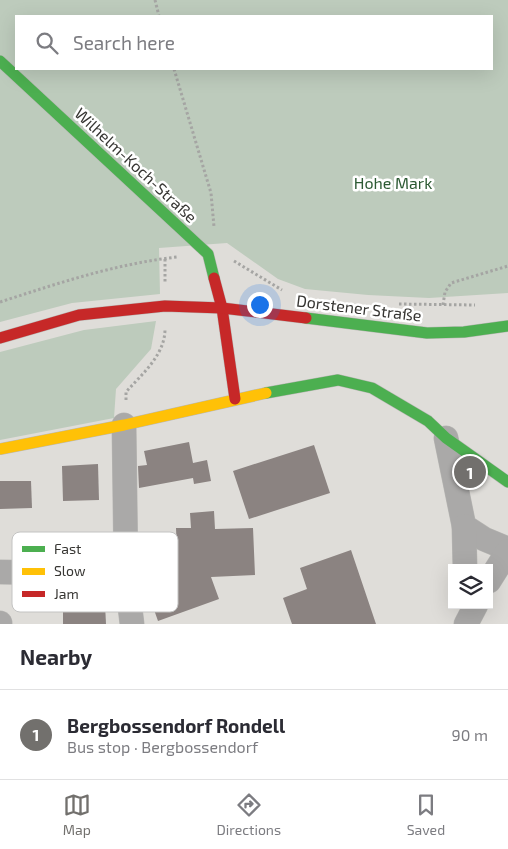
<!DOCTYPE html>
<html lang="en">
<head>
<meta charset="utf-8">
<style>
  :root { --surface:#fff; --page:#f7f7f7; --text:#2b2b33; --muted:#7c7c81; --line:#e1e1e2; --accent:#72706d }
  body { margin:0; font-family:"Exo 2",sans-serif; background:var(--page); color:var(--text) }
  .controls { position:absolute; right:15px; bottom:15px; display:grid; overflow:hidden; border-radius:0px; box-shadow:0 5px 20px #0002 }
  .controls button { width:45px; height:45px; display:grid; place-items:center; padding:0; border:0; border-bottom:1px solid var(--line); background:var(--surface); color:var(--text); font:25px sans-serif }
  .you { position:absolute; left:259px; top:304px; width:18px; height:18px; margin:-12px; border:4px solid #fff; border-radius:50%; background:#1a73e8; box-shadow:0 0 0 8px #1a73e833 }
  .badge { display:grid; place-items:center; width:32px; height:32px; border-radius:50%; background:var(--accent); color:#fff; font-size:16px; font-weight:700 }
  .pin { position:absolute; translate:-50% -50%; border:2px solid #fff; box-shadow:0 1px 5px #0006 }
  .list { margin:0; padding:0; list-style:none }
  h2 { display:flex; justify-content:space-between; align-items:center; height:65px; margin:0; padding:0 20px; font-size:21px }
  h2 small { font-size:16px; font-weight:400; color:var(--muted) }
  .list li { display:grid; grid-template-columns:32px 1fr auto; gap:15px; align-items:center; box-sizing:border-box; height:90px; padding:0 20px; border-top:1px solid var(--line) }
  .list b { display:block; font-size:19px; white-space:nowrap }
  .list p { margin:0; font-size:16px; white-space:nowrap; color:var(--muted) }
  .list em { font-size:16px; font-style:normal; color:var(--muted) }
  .icon { flex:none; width:28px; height:28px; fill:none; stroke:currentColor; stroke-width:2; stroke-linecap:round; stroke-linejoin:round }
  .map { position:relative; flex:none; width:508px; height:624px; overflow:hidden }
  .search { position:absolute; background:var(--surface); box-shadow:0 5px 20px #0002; left:15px; right:15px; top:15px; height:55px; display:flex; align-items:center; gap:12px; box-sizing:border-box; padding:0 18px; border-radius:0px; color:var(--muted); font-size:19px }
  .sheet { height:155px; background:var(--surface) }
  nav { display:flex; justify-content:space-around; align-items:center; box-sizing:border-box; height:70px; border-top:1px solid var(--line); background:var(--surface); font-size:14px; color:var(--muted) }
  nav a { display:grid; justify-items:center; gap:2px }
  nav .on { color:var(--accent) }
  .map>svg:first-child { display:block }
  .green { fill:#bdcbbc; fill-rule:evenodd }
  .building { fill:#8b8381 }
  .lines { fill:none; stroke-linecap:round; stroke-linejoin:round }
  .street-casing { stroke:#b9b8b5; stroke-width:25 }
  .fast-casing { stroke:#b9b8b5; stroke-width:12 }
  .slow-casing { stroke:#b9b8b5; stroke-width:12 }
  .jam-casing { stroke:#b9b8b5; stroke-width:12 }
  .path { stroke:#a5a5a3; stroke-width:3; stroke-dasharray:2.5 2.5; stroke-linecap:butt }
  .street { stroke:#aaa9a8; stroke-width:24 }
  .fast { stroke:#4caf50; stroke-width:11 }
  .slow { stroke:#ffc107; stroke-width:11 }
  .jam { stroke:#c62828; stroke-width:11 }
  .labels { text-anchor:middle; stroke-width:5; stroke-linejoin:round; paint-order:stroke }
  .street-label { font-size:16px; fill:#373633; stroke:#fff }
  .park-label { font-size:16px; fill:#2c5a33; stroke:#fff }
  .key { fill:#fff; stroke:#c3c3c2; stroke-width:1 }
  .key-label { font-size:14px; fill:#373633 }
</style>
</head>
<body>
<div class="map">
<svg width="508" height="624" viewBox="0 0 508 624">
  <rect width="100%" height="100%" fill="#dfddd9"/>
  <g class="green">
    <path d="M0 0H508V293L429 298 368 295 305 289 278 279 227 243 159 248 160 294 72 303 0 322ZM16 16H492V69H16Z"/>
    <polygon points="156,321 151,349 116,389 114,418 0,440 0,352 84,330"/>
  </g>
  <g class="building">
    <polygon points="189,442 193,463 207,460 211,481 194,484 193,478 139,488 138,466 147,465 144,451"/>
    <polygon points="314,445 330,493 249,519 233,471"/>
    <polygon points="98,464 99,500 63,501 62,466"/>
    <polygon points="0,481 31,481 32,508 0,509"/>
    <polygon points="214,511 215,529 253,528 255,575 211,577 219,599 158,621 146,587 178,576 176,528 191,528 190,513"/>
    <polygon points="351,550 376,624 292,624 283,598 307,589 300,568"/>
    <polygon points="105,604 106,624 63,624 63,607"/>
  </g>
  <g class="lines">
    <g class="street-casing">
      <g id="street">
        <polyline points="124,425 126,574 132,624"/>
        <polyline points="446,438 464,526 484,539 508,549"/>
        <polyline points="464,526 465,568"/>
        <polyline points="0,572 126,574"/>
        <polyline points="489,581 508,551"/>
        <polyline points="0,623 0,624"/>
        <polyline points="466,624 476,605"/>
      </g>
    </g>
    <g class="fast-casing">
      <g id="fast">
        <polyline points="0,61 208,254 214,278"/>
        <polyline points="306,318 427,333 464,332 508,326"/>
        <polyline points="266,393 338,380 372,388 428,421 446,438 508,482"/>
      </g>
    </g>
    <g class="slow-casing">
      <polyline id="slow" points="0,449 124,425 266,393"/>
    </g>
    <g class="jam-casing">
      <g id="jam">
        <polyline points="214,278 222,308 235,399"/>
        <polyline points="0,338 79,315 165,306 222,308 306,318"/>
      </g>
    </g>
    <g class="path">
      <polyline points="155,0 159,16"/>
      <polyline points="174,69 211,193 214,227"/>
      <polyline points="165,259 165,283"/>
      <polyline points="234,261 282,290"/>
      <path d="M0 302C59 283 115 264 177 257"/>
      <polyline points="399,304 475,305"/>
      <polyline points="443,305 445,292 451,283 508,266"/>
      <path d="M126 400V392C142 374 165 355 165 329"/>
    </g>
    <use href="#street" class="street"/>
    <use href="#fast" class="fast"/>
    <use href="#slow" class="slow"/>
    <use href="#jam" class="jam"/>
  </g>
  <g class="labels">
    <g class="street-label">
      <text transform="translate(136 165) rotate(43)" y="6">Wilhelm-Koch-Straße</text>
      <text transform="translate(359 308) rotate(7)" y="6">Dorstener Straße</text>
    </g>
    <g class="park-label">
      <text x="393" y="189">Hohe Mark</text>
    </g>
  </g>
  <rect x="12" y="532" width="166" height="80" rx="8" class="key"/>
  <rect x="22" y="546" width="23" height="6" fill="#4caf50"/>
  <rect x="22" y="568" width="23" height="7" fill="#ffc107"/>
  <rect x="22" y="591" width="23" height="6" fill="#c62828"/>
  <g class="key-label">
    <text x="54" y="554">Fast</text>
    <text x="54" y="576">Slow</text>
    <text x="54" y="599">Jam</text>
  </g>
</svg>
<div class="controls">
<button><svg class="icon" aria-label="layers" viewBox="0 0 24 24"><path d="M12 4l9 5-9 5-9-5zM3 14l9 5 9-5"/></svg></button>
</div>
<div class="you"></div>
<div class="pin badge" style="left:470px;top:472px">1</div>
<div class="search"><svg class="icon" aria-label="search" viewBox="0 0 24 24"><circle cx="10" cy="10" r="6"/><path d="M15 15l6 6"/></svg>Search here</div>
</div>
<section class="sheet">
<h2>Nearby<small></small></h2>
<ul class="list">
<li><span class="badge">1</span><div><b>Bergbossendorf Rondell</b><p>Bus stop · Bergbossendorf</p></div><em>90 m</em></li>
</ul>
</section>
<nav>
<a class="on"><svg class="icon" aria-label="map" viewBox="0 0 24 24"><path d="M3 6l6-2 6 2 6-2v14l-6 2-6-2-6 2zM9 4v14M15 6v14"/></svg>Map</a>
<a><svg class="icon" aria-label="directions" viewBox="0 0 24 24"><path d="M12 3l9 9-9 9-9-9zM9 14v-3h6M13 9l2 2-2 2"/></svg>Directions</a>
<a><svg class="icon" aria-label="saved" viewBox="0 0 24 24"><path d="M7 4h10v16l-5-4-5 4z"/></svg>Saved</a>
</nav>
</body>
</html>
